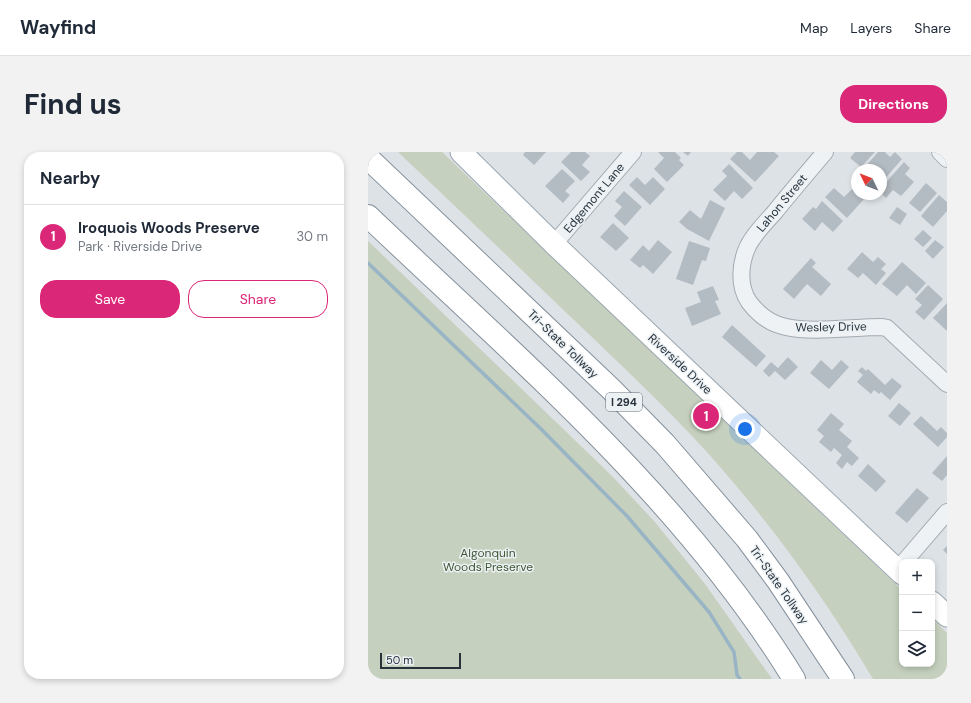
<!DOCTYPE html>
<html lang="en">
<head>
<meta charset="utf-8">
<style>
  :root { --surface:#fff; --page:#f2f2f3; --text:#1f2937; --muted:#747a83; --line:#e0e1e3; --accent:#db2777 }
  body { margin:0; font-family:"DM Sans",sans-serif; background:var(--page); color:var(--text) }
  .controls { position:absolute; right:12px; bottom:12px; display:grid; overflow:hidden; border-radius:8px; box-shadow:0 2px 6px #0003 }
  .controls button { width:36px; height:36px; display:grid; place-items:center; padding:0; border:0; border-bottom:1px solid var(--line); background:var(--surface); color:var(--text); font:20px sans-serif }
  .compass { position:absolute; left:483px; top:12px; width:36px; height:36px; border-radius:50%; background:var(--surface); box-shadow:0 2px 6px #0003; rotate:313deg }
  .scale { position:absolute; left:12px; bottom:10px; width:81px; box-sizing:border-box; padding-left:4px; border:2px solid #27323c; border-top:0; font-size:11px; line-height:14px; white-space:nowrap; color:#27323c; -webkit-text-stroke:3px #ecf1f4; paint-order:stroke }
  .you { position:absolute; left:377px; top:277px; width:14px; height:14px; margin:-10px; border:3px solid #fff; border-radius:50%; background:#1a73e8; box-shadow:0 0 0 6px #1a73e833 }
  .badge { display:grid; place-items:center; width:26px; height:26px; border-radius:50%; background:var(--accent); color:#fff; font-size:13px; font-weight:700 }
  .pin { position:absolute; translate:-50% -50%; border:2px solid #fff; box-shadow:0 1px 4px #0006 }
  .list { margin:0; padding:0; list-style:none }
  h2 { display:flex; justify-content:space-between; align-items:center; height:52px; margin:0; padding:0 16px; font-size:17px }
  h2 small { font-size:13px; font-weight:400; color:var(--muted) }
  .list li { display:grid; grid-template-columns:26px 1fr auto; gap:12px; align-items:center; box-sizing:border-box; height:64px; padding:0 16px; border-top:1px solid var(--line) }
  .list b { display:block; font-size:15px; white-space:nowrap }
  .list p { margin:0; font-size:13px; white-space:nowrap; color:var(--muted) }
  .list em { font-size:13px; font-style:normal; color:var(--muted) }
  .actions { display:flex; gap:8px; padding:12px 16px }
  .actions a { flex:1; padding:9px 0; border:1px solid var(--accent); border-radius:16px; text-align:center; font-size:14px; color:var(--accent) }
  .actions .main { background:var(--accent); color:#fff }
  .icon { flex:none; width:22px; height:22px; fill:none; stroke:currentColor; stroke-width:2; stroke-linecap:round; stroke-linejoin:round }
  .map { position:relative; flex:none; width:579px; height:527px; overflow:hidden; border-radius:16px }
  header { display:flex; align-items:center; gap:24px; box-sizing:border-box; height:56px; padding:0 20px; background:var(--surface); border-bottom:1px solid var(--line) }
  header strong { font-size:19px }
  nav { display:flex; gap:22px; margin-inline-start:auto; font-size:14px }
  .intro { display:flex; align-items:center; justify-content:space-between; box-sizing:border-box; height:96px; padding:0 24px }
  h1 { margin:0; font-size:28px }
  .button { padding:10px 18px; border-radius:16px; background:var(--accent); color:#fff; font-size:14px; font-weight:700 }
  main { display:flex; gap:24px; padding:0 24px }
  aside { flex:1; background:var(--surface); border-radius:16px; box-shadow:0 2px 6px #0003 }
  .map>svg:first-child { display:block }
  .green { fill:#c5d0be }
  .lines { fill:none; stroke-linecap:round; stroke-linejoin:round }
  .stream { stroke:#99b5c5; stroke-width:3.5 }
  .building { fill:#b4bcc3 }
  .minor-casing { stroke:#a3aab0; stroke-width:18 }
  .major-casing { stroke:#9da8b1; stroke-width:23 }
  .highway-casing { stroke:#85919c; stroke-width:24 }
  .minor { stroke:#eff2f5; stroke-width:16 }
  .major { stroke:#fff; stroke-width:21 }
  .highway { stroke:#fff; stroke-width:22 }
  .labels { text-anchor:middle; stroke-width:3; stroke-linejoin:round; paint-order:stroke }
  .shield { fill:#ecf1f4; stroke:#626b73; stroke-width:1 }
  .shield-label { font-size:11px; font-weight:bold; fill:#27323c }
  .street-label { font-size:12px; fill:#27323c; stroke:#ecf1f4 }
  .park-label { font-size:12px; fill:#405735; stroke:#ecf1f4 }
</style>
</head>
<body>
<header>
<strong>Wayfind</strong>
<nav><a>Map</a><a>Layers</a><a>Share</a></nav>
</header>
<div class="intro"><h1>Find us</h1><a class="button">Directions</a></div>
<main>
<aside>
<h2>Nearby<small></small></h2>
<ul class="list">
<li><span class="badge">1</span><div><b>Iroquois Woods Preserve</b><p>Park · Riverside Drive</p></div><em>30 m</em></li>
</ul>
<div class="actions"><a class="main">Save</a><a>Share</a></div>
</aside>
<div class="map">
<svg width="579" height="527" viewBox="0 0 579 527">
  <rect width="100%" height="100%" fill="#dde2e6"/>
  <g class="green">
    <path d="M30 0H74L534 438V512H564V466L579 481V527H505C457 446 401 369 338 299 296 253 251 211 206 168 148 112 89 56 30 0Z"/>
    <polygon points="0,89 243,323 286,369 337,432 404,527 0,527"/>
  </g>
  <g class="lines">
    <polyline class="stream" points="0,111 172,276 259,364 341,460 366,500 369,523 372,527"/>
  </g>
  <g class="building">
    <polygon points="157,0 178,0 166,13 155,3"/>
    <polygon points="203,0 217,0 222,4 214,13 222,20 213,29 193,10"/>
    <polygon points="290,0 307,0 313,6 311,8 316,13 299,30 286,17 296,6"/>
    <polygon points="315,0 323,0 320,4"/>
    <polygon points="369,0 374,0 382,8 389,0 406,0 411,4 387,30 362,7"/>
    <polygon points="487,0 507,0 493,15 482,6"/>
    <polygon points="510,0 517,0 522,5 527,0 534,7 514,30 513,18 501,18 497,15"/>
    <polygon points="536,10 542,16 537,22 546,30 533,44 525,38 518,46 513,41 513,36"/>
    <polygon points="361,12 385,36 374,47 366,39 357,49 345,38 359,24 354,19"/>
    <polygon points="194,17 207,29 197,39 202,43 195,51 177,34"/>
    <polygon points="269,25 277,33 285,25 297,37 282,53 261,33"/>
    <polygon points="558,31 569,41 552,60 541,51"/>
    <polygon points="466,36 476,45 485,36 496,47 479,66 457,45"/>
    <polygon points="256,39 274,55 257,74 246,64 254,55 247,49"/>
    <polygon points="571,43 579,50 579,59 565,75 553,64"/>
    <polygon points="342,48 357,56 341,89 319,77 311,70 322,58 333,67"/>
    <polygon points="454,49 475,69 465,80 454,70 447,79 434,67 445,55 448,57"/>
    <polygon points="529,55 539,62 532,73 521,66"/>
    <polygon points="245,71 261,86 248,99 232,85"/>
    <polygon points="555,78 564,86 555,95 546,87"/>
    <polygon points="290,88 304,100 285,122 275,113 272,116 262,108 275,93 281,99"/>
    <polygon points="567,88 576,95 565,107 557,99"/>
    <polygon points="321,89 342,96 338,109 334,108 325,133 308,127"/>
    <polygon points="494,100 505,110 510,105 518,112 513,117 518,121 508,133 495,121 490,126 479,117"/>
    <polygon points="443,106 448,111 444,115 463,132 453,144 439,132 426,147 415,137"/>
    <polygon points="534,110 558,131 548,142 539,133 529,144 514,132"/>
    <polygon points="560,133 575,147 556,168 547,160 554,153 547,147"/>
    <polygon points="345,134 351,148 347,149 353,162 324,174 317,156 333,150 329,140"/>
    <polygon points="579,151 579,179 565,166"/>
    <polygon points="364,173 398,204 388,215 354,185"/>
    <polygon points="420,205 430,215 417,228 407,219 401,225 395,219 403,210 410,216"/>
    <polygon points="453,208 464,218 473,208 481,215 461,237 442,221"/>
    <polygon points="494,215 498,219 500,217 517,233 524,226 534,234 522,248 513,240 511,242 506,238 503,242 489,230 495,223 490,219"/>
    <polygon points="531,251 543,261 532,274 520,264"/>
    <polygon points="463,261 476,272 471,278 484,289 479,295 491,306 484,314 479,310 474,317 468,311 474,303 466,296 463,300 451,290 456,284 449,278"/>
    <polygon points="553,264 569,279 573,275 579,281 579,285 570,295 545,272"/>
    <polygon points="579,304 579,323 574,329 564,321"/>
    <polygon points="500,312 518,329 508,340 490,324"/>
    <polygon points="549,336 561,346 539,371 527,361"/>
    <polygon points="579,394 579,402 575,398"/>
  </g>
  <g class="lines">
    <g class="minor-casing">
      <g id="minor">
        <path d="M457 0C440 20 423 40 406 61 397 71 386 82 380 94 372 111 370 134 381 150 390 162 403 172 418 175 443 181 486 175 513 175L519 176 579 232"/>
        <polyline points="572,0 579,7"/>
        <polyline points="186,92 265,0"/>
        <polyline points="536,410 579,360"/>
      </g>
    </g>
    <g class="major-casing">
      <g id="major">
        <polyline points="93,0 186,92 534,422"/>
        <polyline points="564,450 579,464"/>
      </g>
    </g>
    <g class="highway-casing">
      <g id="highway">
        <polyline points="0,6 243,237 297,292 379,387 410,429 475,527"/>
        <path d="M0 64C152 209 315 346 426 527"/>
      </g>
    </g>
    <use href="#minor" class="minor"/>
    <use href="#major" class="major"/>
    <use href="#highway" class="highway"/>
  </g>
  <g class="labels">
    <rect class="shield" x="238" y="241" width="36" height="18" rx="3"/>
    <g class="shield-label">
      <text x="256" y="254">I 294</text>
    </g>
    <g class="street-label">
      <text transform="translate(226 46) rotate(-50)" y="4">Edgemont Lane</text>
      <text transform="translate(414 51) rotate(-50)" y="4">Lahon Street</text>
      <text transform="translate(463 175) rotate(-1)" y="4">Wesley Drive</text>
      <text transform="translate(195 192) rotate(44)" y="4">Tri-State Tollway</text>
      <text transform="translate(312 212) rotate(43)" y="4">Riverside Drive</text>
      <text transform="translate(411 433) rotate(55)" y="4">Tri-State Tollway</text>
    </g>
    <g class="park-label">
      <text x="120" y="405">Algonquin<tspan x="120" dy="14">Woods Preserve</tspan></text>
    </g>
  </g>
</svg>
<div class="controls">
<button>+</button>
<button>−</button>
<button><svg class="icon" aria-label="layers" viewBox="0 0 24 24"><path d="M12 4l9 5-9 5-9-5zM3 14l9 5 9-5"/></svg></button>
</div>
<svg class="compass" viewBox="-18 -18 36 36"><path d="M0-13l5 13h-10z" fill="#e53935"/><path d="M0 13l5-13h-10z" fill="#747a83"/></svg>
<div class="scale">50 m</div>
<div class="you"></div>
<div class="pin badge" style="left:338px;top:264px">1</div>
</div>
</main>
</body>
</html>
